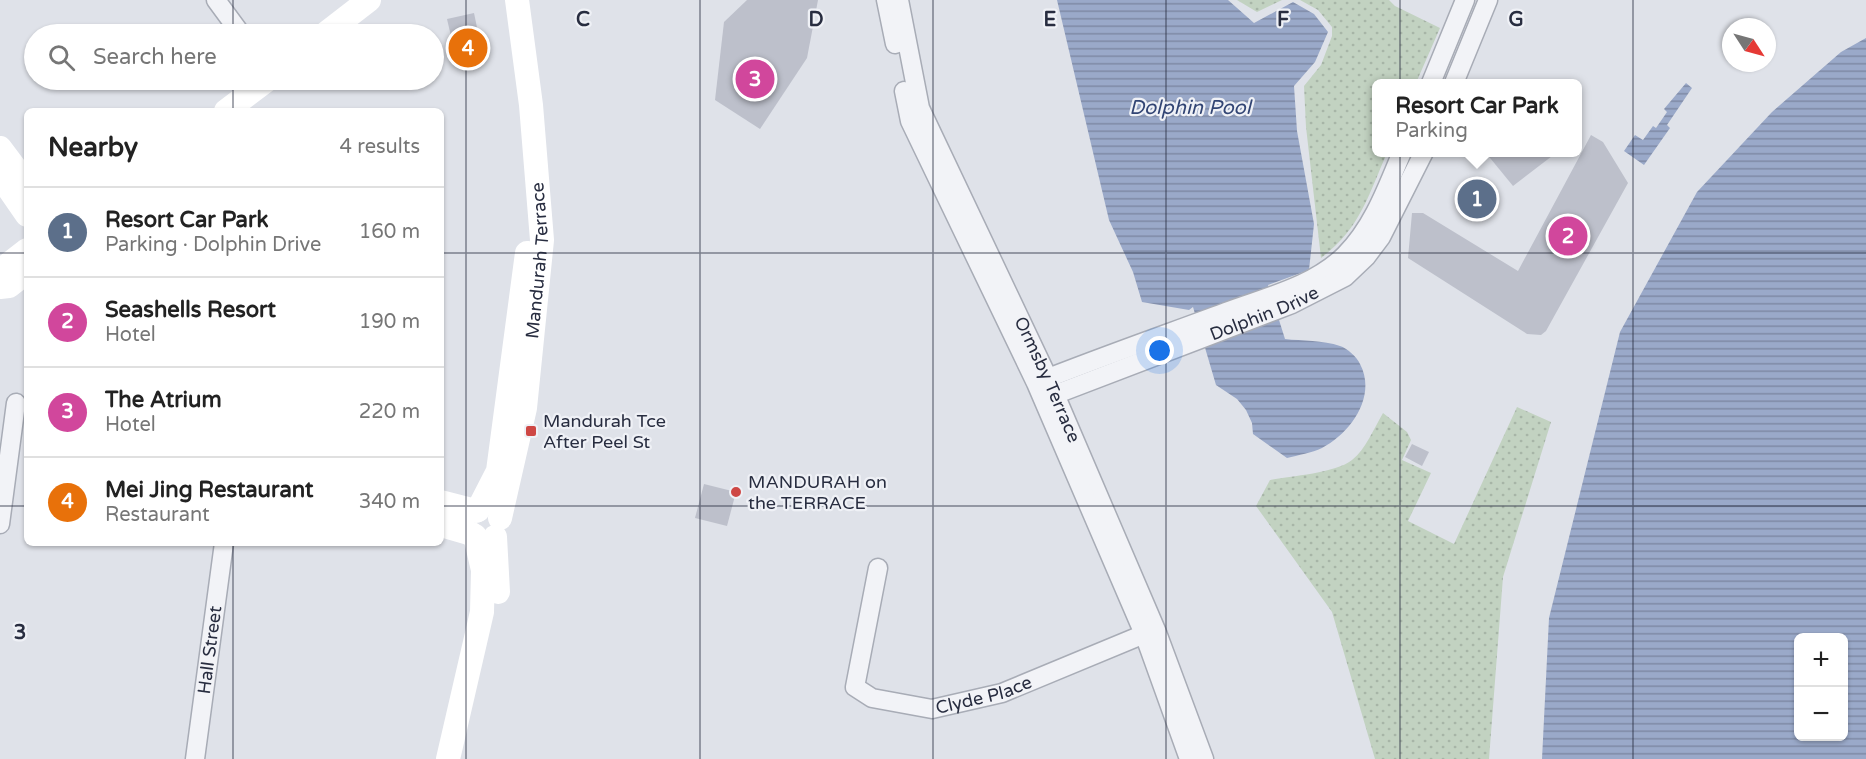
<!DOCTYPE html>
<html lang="en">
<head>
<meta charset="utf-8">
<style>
  :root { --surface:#fff; --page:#f2f2f2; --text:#222; --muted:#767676; --line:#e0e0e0; --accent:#7c3aed }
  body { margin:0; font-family:"Varela Round",sans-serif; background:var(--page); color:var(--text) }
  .controls { position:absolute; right:18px; bottom:18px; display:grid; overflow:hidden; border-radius:9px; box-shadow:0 2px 4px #0004 }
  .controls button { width:54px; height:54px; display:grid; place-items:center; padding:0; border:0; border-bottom:2px solid var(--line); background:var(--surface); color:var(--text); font:30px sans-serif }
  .compass { position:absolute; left:1722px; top:18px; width:54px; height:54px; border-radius:50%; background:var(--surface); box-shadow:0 2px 4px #0004; rotate:126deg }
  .you { position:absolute; left:1160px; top:351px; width:21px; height:21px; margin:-15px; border:4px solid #fff; border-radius:50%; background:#1a73e8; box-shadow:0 0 0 9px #1a73e833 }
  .badge { display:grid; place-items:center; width:39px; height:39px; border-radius:50%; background:var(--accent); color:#fff; font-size:20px; font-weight:700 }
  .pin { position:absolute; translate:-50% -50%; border:3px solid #fff; box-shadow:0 2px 6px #0006 }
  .popup { position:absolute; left:1372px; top:79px; width:210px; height:78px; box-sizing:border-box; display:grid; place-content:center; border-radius:9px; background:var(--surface); filter:drop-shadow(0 2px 4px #0005); font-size:20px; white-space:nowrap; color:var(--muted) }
  .popup b { font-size:22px; color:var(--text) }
  .popup::after { content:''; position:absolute; left:50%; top:100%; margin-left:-12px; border:12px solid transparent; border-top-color:var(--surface) }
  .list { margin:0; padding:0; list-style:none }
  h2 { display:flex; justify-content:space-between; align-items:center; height:78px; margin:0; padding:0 24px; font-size:26px }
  h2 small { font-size:20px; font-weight:400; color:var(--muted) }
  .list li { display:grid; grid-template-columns:39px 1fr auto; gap:18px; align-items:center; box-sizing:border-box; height:90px; padding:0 24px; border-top:2px solid var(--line) }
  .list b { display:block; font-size:22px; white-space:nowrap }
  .list p { margin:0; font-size:20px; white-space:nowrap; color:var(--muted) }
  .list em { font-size:20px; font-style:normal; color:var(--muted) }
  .icon { flex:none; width:33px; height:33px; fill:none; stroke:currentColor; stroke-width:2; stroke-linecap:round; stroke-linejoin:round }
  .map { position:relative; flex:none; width:1866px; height:759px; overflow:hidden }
  .search { position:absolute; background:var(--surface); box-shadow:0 2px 4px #0004; left:24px; top:24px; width:420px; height:66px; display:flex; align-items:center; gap:15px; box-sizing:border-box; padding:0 21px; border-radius:33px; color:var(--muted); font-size:22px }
  .panel { position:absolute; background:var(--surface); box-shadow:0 2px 4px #0004; left:24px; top:108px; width:420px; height:438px; border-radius:9px }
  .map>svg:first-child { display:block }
  .grass { fill:url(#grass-dots) }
  .water { fill:url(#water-rules); fill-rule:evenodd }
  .building { fill:#bdc0cb }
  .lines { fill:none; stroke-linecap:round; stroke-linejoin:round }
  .street-casing { stroke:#a8acb6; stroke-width:21 }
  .street { stroke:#f2f3f7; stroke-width:18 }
  .secondary { stroke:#fff; stroke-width:24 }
  .grid { fill:none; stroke:#282d40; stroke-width:1.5; stroke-opacity:0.55 }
  .poi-dot { fill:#ce4744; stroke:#eff1f6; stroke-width:2 }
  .labels { text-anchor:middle; stroke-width:4.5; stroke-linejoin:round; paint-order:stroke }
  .street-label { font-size:18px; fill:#282d40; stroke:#eff1f6 }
  .poi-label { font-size:18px; fill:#282d40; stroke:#eff1f6; text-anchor:start }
  .water-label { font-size:20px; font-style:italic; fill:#324574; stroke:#eff1f6 }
  .grid-label { font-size:20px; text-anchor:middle; font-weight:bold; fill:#282d40; stroke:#eff1f6; stroke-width:4.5; stroke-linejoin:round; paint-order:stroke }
</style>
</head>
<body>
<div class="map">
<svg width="1866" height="759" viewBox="0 0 1866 759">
  <defs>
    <pattern id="grass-dots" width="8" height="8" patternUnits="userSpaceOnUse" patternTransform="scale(1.5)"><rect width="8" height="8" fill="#c2d2c1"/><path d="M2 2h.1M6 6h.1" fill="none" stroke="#a7b5a7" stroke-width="1.8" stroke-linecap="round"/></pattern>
    <pattern id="water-rules" width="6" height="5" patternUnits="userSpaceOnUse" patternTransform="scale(1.5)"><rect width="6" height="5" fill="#9aa9c9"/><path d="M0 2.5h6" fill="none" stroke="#7e8aa5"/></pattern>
  </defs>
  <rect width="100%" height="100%" fill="#dfe2e9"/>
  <g class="grass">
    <polygon points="1237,0 1282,0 1257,12"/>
    <path d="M1300 0H1389L1395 6 1440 28 1416 83H1376V152L1387 153C1368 196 1360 229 1321 258L1306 127 1304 86 1321 65 1332 36V27L1318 10Z"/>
    <path d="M1517 407 1551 422 1503 577 1489 759H1375L1332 612 1256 506 1270 480C1291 476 1336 473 1352 460 1366 449 1374 428 1383 413L1407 432 1411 440 1402 460 1431 473 1408 521 1454 544Z"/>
  </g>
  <g class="water">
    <path d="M1057 0H1228L1254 23 1293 2 1314 14 1328 32 1315 62 1294 86 1297 131 1314 224 1309 270 1268 285 1285 339C1302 341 1323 340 1340 346 1347 348 1357 357 1360 364 1377 396 1351 433 1322 448 1312 453 1298 455 1287 458L1253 434 1252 423 1246 410 1237 399 1216 385 1193 307 1189 310 1142 302 1133 272 1109 220Z"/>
    <path d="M1866 38V759H1542L1549 618 1620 332 1697 192 1772 112 1841 52ZM1798 638H1844V736H1798Z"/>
    <polygon points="1686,83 1692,88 1667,125 1670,128 1644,165 1624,151 1635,135 1643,140 1653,126 1656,128 1667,112 1664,109"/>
  </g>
  <g class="building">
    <polygon points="747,0 818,0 807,58 760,129 715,100 724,22"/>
    <polygon points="474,13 484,61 458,66 447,19"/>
    <polygon points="1591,135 1603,142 1628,183 1546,331 1541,335 1527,334 1408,258 1412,213 1423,213 1518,271"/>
    <polygon points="1486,153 1556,153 1513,186"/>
    <polygon points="1412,444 1429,452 1422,466 1405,457"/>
    <polygon points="704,484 736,492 727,526 695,518"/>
  </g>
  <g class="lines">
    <g class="street-casing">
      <g id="street">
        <polyline points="216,0 241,34"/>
        <polyline points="886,0 895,44"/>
        <path id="s1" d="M899 0 920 108 1048 378 1156 630 1204 759"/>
        <polyline points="1431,83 1465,0"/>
        <polyline points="1454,83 1488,0"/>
        <polyline points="904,91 910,121 1036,383 1144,634 1189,759"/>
        <path d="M1038 382C1101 357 1164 335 1226 312 1266 297 1314 286 1345 255 1373 227 1387 188 1402 152"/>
        <path id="s2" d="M1046 398 1292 304 1345 277 1366 257 1381 237 1424 152"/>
        <polyline points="0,524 16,403"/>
        <path id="s3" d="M878 568 855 687 872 698 932 709 1002 693 1154 630"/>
        <path id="s4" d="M195 759 224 543"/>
      </g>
    </g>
    <use href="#street" class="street"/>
    <g class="secondary">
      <polyline points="325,34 369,0"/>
      <polyline points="226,111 267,80"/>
      <polyline points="0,148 27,184"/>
      <polyline points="0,176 27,215"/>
      <polyline points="0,271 27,250"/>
      <polyline points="0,287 9,286 27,272"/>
      <polyline points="441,502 476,511"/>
      <polyline points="478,510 498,471 527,253"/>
      <path id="s5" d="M500 518 525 408 542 240 531 105 517 0"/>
      <polyline points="441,525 472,534"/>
      <polyline points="495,537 498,592"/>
      <polyline points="448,759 482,612 483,570 475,536"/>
    </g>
  </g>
  <path class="grid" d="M233 0V34M466 0V759M700 0V759M933 0V759M1166 0V759M1400 0V759M1633 0V759M233 80V111M0 253H27M441 253H1866M0 506H27M441 506H1866M233 543V759"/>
  <g class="poi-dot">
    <rect x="525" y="425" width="12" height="12" rx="3"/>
    <circle cx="736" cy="492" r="6"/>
  </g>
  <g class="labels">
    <g class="street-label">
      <text dy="6" stroke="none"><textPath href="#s5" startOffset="261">Mandurah Terrace</textPath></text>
      <text dy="6" stroke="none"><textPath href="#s2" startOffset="234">Dolphin Drive</textPath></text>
      <text dy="6" stroke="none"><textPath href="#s1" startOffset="410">Ormsby Terrace</textPath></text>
      <text dy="6" stroke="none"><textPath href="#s4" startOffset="110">Hall Street</textPath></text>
      <text dy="6" stroke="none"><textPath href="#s3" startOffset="256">Clyde Place</textPath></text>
    </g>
    <g class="poi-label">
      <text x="543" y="427">Mandurah Tce<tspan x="543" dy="21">After Peel St</tspan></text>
      <text x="748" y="488">MANDURAH on<tspan x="748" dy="21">the TERRACE</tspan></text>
    </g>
    <g class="water-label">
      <text x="1190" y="114">Dolphin Pool</text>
    </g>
  </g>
  <g class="grid-label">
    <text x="583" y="26">C</text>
    <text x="816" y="26">D</text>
    <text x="1050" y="26">E</text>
    <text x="1283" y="26">F</text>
    <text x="1516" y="26">G</text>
    <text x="20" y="639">3</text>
  </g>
</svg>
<div class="controls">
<button>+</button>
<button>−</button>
</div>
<svg class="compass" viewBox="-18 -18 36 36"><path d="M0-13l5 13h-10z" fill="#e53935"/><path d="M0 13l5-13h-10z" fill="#767676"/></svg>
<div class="you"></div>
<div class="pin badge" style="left:1477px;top:199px;background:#5c6f8a">1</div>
<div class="popup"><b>Resort Car Park</b>Parking</div>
<div class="pin badge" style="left:1568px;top:236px;background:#d1479c">2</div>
<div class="pin badge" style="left:755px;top:79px;background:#d1479c">3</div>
<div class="pin badge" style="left:468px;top:48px;background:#e8710a">4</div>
<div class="search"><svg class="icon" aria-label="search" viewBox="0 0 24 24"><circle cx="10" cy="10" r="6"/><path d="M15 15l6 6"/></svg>Search here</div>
<section class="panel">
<h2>Nearby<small>4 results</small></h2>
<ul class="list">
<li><span class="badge" style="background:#5c6f8a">1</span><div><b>Resort Car Park</b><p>Parking · Dolphin Drive</p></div><em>160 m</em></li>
<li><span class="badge" style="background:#d1479c">2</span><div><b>Seashells Resort</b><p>Hotel</p></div><em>190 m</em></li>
<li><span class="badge" style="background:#d1479c">3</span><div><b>The Atrium</b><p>Hotel</p></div><em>220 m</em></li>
<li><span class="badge" style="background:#e8710a">4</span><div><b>Mei Jing Restaurant</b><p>Restaurant</p></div><em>340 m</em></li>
</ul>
</section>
</div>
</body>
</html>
